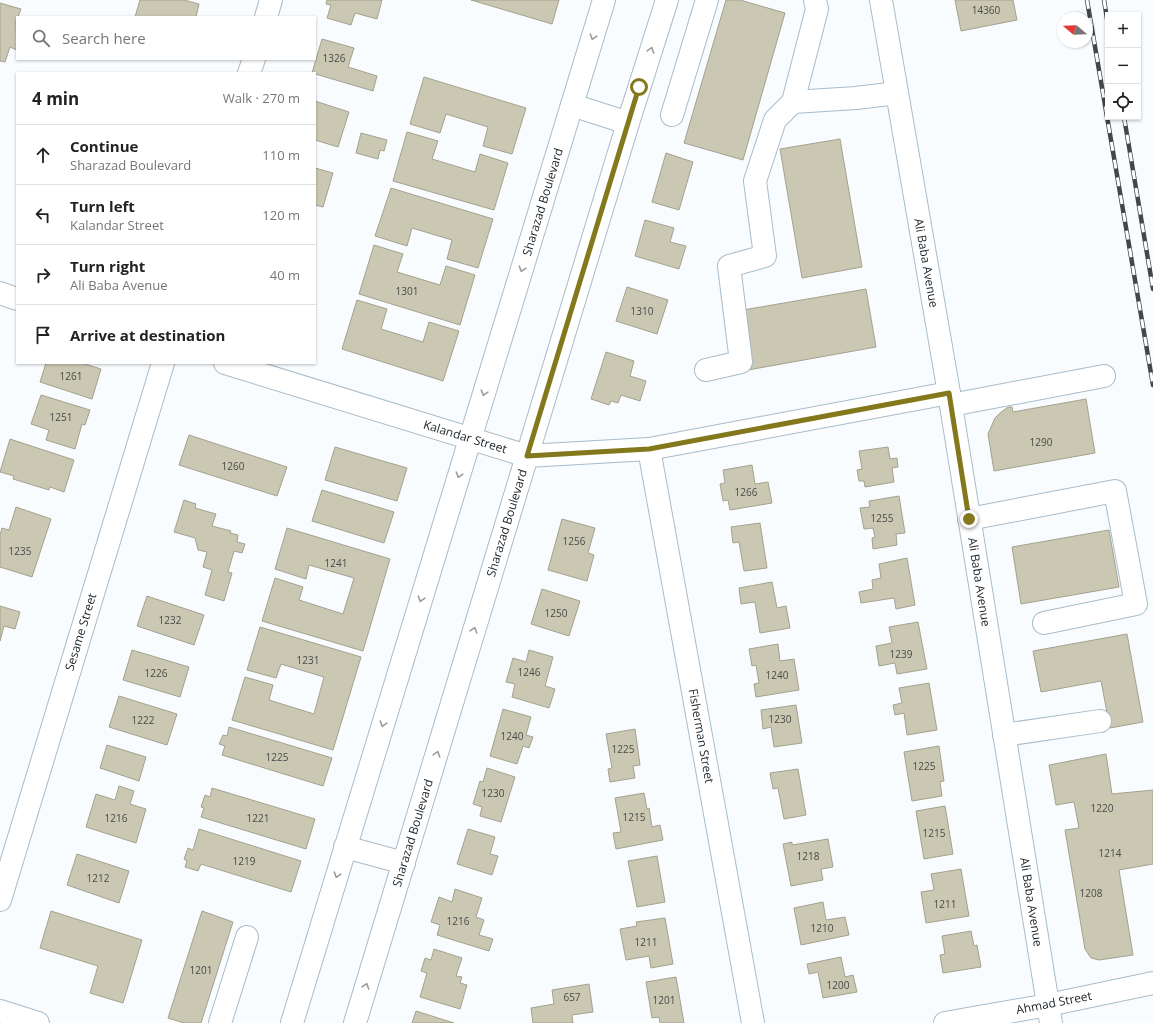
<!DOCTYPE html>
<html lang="en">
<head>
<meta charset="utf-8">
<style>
  :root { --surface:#fff; --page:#f6f6f6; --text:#222; --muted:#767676; --line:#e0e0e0 }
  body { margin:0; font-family:"Open Sans",sans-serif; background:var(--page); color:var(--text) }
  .controls { position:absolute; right:12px; top:12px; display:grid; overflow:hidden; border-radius:0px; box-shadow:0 1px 3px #0004 }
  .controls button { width:36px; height:36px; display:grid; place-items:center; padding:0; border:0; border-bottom:1px solid var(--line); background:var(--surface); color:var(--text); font:20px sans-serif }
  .compass { position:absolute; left:1057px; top:12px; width:36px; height:36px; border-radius:50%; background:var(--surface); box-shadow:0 1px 3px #0004; rotate:289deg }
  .stop { position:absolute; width:12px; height:12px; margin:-9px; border:3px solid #84781c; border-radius:50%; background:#fff }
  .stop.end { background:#84781c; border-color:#fff; box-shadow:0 1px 4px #0008 }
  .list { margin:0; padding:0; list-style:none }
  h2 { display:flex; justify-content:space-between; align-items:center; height:52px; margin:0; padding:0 16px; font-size:17px }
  h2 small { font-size:13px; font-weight:400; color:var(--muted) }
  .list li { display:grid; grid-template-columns:26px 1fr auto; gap:12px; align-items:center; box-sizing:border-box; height:60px; padding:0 16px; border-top:1px solid var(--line) }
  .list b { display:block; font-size:15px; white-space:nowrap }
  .list p { margin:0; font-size:13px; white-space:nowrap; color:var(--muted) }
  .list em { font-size:13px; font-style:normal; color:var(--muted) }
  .icon { flex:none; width:22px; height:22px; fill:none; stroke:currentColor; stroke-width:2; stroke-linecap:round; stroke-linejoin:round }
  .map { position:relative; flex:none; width:1153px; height:1023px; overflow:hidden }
  .search { position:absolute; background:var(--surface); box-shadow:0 1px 3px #0004; left:16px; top:16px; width:300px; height:44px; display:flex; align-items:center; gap:10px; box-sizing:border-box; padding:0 14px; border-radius:0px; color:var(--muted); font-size:15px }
  .panel { position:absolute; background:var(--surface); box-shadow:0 1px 3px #0004; left:16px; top:72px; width:300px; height:292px; border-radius:0px }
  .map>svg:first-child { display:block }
  .building { fill:#cac7b2; stroke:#a4a28d }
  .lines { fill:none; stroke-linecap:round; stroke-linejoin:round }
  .minor-casing { stroke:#a8bcca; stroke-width:24 }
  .minor { stroke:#fff; stroke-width:22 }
  .rail-casing { stroke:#41474c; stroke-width:4.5 }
  .rail { stroke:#fff; stroke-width:3; stroke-dasharray:9; stroke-linecap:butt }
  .oneway { stroke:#999c9e }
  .route { stroke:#84781c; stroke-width:5 }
  .labels { text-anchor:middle; stroke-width:3.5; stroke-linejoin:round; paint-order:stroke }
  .number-label { font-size:10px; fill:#484c4a }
  .street-label { font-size:12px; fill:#1c2328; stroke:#fff }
</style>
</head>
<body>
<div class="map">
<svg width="1153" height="1023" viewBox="0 0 1153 1023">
  <rect width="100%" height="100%" fill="#f8fcff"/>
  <g class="building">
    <polygon points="140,0 184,0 199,4 196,17 135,17"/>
    <polygon points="327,0 382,0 377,19 355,13 351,25 327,18 331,5 326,4"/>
    <polygon points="471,0 559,0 552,24"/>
    <polygon points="726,0 740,0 785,13 743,160 684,143"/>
    <polygon points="955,0 1013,0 1017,20 961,31"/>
    <polygon points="0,3 21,9 18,17 17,17 16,23 17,50 10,47 5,62 0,61"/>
    <polygon points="322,39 354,48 348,67 377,76 373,91 312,73"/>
    <polygon points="424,77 526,108 512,154 483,146 488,127 446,114 440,133 410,124"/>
    <polygon points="315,101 349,112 338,147 315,140"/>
    <polygon points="407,132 438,141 432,159 475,172 480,154 508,163 494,210 393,181"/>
    <polygon points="361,133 387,140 384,151 380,150 378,159 356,153"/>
    <polygon points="840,139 862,267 802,278 780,149"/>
    <polygon points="666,153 693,162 679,210 652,202"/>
    <polygon points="315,168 333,173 323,207 315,205"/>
    <polygon points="391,188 493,219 478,268 447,259 452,240 412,228 407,246 375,236"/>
    <polygon points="645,220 674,228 670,242 686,246 679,269 635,256"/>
    <polygon points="374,245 403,254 397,272 440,285 446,266 475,275 460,325 359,294"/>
    <polygon points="627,287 668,300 657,334 616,321"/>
    <polygon points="866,289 876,347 748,370 737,311"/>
    <polygon points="357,300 387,309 381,329 423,342 429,322 459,331 443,381 342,349"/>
    <polygon points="606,352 634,361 630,376 646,381 640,401 621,395 618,403 611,401 609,405 591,399"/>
    <polygon points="46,363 82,363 101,369 92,399 40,382"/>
    <polygon points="41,395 90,410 85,425 82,424 75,449 46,440 49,430 31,424"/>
    <polygon points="1086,399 1095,453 994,471 988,434 995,418 1000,413 1008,407 1012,407 1013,412"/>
    <polygon points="189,435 287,467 277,496 179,465"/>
    <polygon points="10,439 74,460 64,492 50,487 49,490 13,479 14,476 0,472"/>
    <polygon points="335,447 407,468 397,501 325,480"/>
    <polygon points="888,447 890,459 897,458 898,467 892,468 894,482 865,487 864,481 859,481 857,470 862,469 859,451"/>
    <polygon points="752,465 755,484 768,482 772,503 730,510 728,500 723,501 720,484 725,483 723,470"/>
    <polygon points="322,490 394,512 384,543 312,521"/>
    <polygon points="899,496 905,533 896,534 897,545 873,549 872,538 875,537 873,528 864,529 860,508 870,507 869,501"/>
    <polygon points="184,500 196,504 195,508 216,514 212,526 231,531 230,533 238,535 237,542 245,544 242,553 234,551 228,572 232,573 224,601 205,595 212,570 203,567 207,552 198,550 195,538 174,532"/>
    <polygon points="16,507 51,519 32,577 0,567 0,535 2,528 9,530"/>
    <polygon points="562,519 595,528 588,553 594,555 587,581 548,570"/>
    <polygon points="760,523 767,568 744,571 739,542 733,543 731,527"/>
    <polygon points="287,528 390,559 363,651 262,621 275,578 303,587 299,600 343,614 354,578 309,565 306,579 275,569"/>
    <polygon points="1109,530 1119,587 1021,604 1012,547"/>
    <polygon points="907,558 915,605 896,609 894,598 861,603 859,592 873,589 872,580 881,578 879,564"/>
    <polygon points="772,582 777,608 786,606 790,628 760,633 755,602 741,604 739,588"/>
    <polygon points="542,589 580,601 569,636 531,624"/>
    <polygon points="147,596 204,615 194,645 137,626"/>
    <polygon points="0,606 20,612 15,629 4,626 0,641"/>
    <polygon points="918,622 927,669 897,674 895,663 879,666 876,646 892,643 889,627"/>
    <polygon points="260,627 361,657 333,750 232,720 245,677 273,685 269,700 314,714 324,677 281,664 276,678 247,670"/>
    <polygon points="1127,634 1143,722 1110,728 1101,681 1041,692 1033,651"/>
    <polygon points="778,644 780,661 794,659 799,690 756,697 754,684 759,683 756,665 752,666 749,649"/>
    <polygon points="132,650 189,667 180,697 123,680"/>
    <polygon points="529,650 553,657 545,686 555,689 549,708 512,697 515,684 506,682 513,658 526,662"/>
    <polygon points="929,683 937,730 907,735 904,713 895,715 893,705 902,703 899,688"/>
    <polygon points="119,696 177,714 167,745 109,727"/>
    <polygon points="796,705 802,743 774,747 771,727 763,729 761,710"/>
    <polygon points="503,709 531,717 526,735 533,737 529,748 523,746 517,764 490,756"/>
    <polygon points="229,727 332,758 323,786 222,755 225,746 219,744 223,735 227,736"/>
    <polygon points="635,729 640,765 633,766 635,778 610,782 608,769 612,768 606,734"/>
    <polygon points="107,745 146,757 139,781 100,768"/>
    <polygon points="939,746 944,781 940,782 942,796 912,801 904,752"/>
    <polygon points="1106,754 1112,794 1153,790 1153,864 1119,870 1133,955 1099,960 1091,958 1085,949 1065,830 1079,828 1074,802 1056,805 1049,765"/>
    <polygon points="487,768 515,777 501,822 480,816 482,807 473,804 480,781 483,782"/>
    <polygon points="798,769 806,815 784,819 778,788 773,789 770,773"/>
    <polygon points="119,786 134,791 130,804 146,809 136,843 86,827 96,794 115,800"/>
    <polygon points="212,788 315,819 306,849 201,817 204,808 201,807 205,795 210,797"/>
    <polygon points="644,793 647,809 649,808 652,827 660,825 663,840 616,849 613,833 621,832 615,798"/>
    <polygon points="945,806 953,854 924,859 916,811"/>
    <polygon points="199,829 301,861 291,892 201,864 198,871 185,867 187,861 184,859 188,848 193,850"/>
    <polygon points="468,829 495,837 490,854 498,856 492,875 457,864"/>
    <polygon points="828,839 833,867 821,869 823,880 791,886 783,844 792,842 792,845"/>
    <polygon points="77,854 129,871 119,903 67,885"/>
    <polygon points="657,856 665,902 637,907 628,861"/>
    <polygon points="961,869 969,916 926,923 921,892 934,890 931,874"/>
    <polygon points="455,889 482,898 476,917 484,920 479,935 493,939 489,951 437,935 440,925 431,922 439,897 452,902"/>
    <polygon points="823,902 826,920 845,917 849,935 801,945 794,908"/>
    <polygon points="51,911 142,940 123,1003 90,993 98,966 40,948"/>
    <polygon points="202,911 233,922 201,1023 184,1023 168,1018"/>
    <polygon points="665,918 673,964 651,968 649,956 626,960 620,929 637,926 636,922"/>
    <polygon points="971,931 974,946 977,945 981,967 943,973 940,955 945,954 942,936"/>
    <polygon points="434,949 462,958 456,976 462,977 460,983 467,985 460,1009 420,997 427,973 421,971 425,958 431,960"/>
    <polygon points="841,957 845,977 853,975 857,992 823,998 818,972 809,974 807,964"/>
    <polygon points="676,977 684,1023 660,1023 659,1017 652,1018 646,982"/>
    <polygon points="589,984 593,1012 572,1015 573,1023 533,1023 531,1008 554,1004 552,990"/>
    <polygon points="416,1011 454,1023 412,1023"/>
  </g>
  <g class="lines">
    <g class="minor-casing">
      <g id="minor">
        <polyline points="881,0 949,393 1051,1023"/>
        <polyline points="266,17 271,0"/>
        <polyline points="249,73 254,59"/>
        <polyline points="793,102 817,9 815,0"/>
        <polyline points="572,105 628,123"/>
        <polyline points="672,115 707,0"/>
        <polyline points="0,293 17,299"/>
        <polyline points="225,363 527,456 649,449 949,393"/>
        <polyline points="706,370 741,362 729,266 765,256 755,181 775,120 793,102 856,98 897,93"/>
        <polyline points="951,405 1104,376"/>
        <polyline points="649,449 753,1023"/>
        <polyline points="969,519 1115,491 1136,604 1044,623"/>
        <polyline points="1004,735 1100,721"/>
        <polyline points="345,847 404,863"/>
        <polyline points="0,900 163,363"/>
        <polyline points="0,1011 38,1023"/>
        <polyline points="220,1023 247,937"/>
        <polyline points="292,1023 604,0"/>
        <polyline points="355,1023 628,123 667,0"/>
        <polyline points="945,1023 1048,1005 1153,983"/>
      </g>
    </g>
    <use href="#minor" class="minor"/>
    <g class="rail-casing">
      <g id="rail">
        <polyline points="1087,0 1153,385"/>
        <polyline points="1104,0 1108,25"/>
        <polyline points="1124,117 1153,289"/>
      </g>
    </g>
    <use href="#rail" class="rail"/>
  </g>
  <defs><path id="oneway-chevron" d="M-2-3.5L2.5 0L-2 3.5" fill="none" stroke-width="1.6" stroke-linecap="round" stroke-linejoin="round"/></defs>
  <g class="oneway">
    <use href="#oneway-chevron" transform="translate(593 37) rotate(107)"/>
    <use href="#oneway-chevron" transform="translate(651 50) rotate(-72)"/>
    <use href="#oneway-chevron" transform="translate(522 269) rotate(107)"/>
    <use href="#oneway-chevron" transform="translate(484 393) rotate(107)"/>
    <use href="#oneway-chevron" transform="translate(459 475) rotate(107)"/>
    <use href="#oneway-chevron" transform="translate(421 599) rotate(107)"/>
    <use href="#oneway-chevron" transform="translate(474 630) rotate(-73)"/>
    <use href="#oneway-chevron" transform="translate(383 724) rotate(107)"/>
    <use href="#oneway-chevron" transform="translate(437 754) rotate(-73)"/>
    <use href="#oneway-chevron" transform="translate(337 875) rotate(107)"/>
    <use href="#oneway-chevron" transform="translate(366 986) rotate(-73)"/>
  </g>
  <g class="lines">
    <polyline class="route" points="639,87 527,456 649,449 949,393 969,519"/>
  </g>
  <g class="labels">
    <g class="number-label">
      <text x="986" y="14">14360</text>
      <text x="334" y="62">1326</text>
      <text x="407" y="295">1301</text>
      <text x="642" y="315">1310</text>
      <text x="71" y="380">1261</text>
      <text x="61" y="421">1251</text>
      <text x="1041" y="446">1290</text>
      <text x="233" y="470">1260</text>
      <text x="746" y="496">1266</text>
      <text x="882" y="522">1255</text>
      <text x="574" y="545">1256</text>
      <text x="20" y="555">1235</text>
      <text x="336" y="567">1241</text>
      <text x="556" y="617">1250</text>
      <text x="170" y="624">1232</text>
      <text x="901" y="658">1239</text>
      <text x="308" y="664">1231</text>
      <text x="529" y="676">1246</text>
      <text x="156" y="677">1226</text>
      <text x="777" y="679">1240</text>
      <text x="780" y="723">1230</text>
      <text x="143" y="724">1222</text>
      <text x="512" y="740">1240</text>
      <text x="623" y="753">1225</text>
      <text x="277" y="761">1225</text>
      <text x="924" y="770">1225</text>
      <text x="493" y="797">1230</text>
      <text x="1102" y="812">1220</text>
      <text x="634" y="821">1215</text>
      <text x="116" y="822">1216</text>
      <text x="258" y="822">1221</text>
      <text x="934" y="837">1215</text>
      <text x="1110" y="857">1214</text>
      <text x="808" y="860">1218</text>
      <text x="244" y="865">1219</text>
      <text x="98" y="882">1212</text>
      <text x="1091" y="897">1208</text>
      <text x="945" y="908">1211</text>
      <text x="458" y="925">1216</text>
      <text x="822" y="932">1210</text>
      <text x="646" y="946">1211</text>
      <text x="201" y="974">1201</text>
      <text x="838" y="989">1200</text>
      <text x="572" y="1001">657</text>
      <text x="664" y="1004">1201</text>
    </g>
    <g class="street-label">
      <text transform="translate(543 202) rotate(-73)" y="4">Sharazad Boulevard</text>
      <text transform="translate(926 263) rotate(80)" y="4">Ali Baba Avenue</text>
      <text transform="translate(465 437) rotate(17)" y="4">Kalandar Street</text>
      <text transform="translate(507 523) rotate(-73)" y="4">Sharazad Boulevard</text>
      <text transform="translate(979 582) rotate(81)" y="4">Ali Baba Avenue</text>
      <text transform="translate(81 632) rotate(-73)" y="4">Sesame Street</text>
      <text transform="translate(701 736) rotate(80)" y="4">Fisherman Street</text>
      <text transform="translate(413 833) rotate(-73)" y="4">Sharazad Boulevard</text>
      <text transform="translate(1031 902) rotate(81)" y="4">Ali Baba Avenue</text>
      <text transform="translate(1054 1003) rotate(-11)" y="4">Ahmad Street</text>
    </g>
  </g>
</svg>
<div class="controls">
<button>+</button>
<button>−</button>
<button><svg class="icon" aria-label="locate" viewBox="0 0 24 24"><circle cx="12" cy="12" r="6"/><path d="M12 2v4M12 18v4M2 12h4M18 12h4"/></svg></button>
</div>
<svg class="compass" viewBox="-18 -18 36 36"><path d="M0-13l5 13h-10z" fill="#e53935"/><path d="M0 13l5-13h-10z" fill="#767676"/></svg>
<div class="stop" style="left:639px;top:87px"></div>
<div class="stop end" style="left:969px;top:519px"></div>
<div class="search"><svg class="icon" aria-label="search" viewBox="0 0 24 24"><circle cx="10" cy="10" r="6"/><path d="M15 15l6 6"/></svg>Search here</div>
<section class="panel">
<h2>4 min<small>Walk · 270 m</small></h2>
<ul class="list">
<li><svg class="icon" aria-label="ahead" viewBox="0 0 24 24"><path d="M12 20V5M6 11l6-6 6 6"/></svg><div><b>Continue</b><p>Sharazad Boulevard</p></div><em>110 m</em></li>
<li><svg class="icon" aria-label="left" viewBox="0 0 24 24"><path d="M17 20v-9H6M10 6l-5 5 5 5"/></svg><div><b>Turn left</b><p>Kalandar Street</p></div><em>120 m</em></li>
<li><svg class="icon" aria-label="right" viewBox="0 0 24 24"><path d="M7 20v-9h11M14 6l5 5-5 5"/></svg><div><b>Turn right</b><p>Ali Baba Avenue</p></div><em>40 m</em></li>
<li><svg class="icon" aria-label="arrive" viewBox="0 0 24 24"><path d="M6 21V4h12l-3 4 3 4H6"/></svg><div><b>Arrive at destination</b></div></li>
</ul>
</section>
</div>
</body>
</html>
